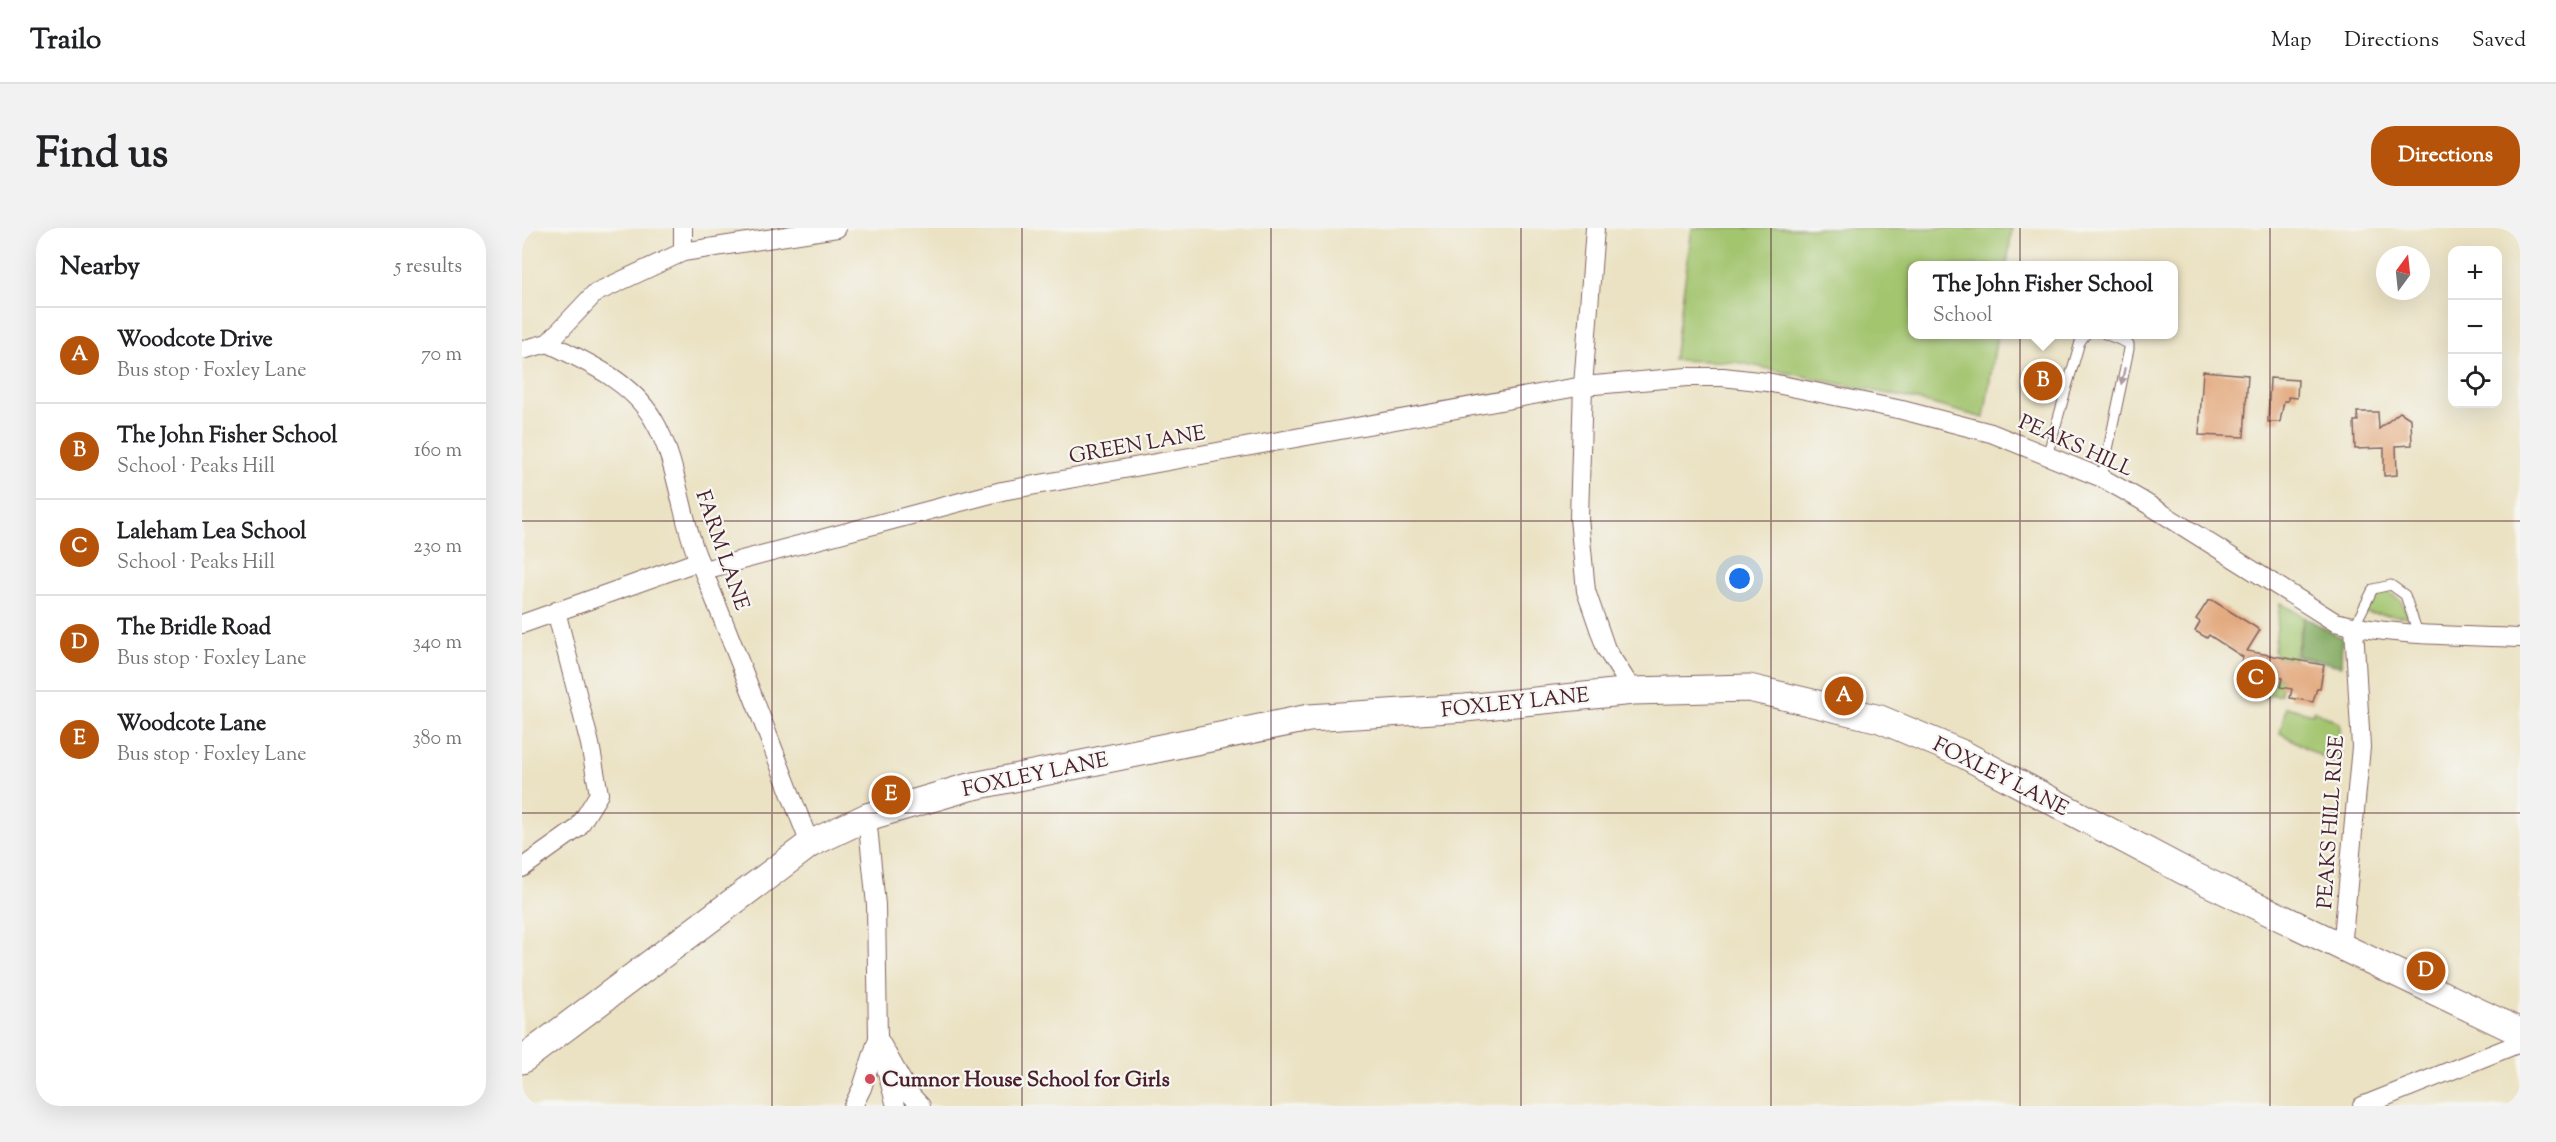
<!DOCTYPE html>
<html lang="en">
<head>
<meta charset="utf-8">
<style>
  :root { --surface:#fff; --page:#f2f2f2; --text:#202124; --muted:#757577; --line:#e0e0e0; --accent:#b45309 }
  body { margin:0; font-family:"Sorts Mill Goudy",serif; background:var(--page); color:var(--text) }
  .controls { position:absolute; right:18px; top:18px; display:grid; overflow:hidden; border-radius:12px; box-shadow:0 6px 24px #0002 }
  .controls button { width:54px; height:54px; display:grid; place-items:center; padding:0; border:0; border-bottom:2px solid var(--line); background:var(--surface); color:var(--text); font:30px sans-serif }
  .compass { position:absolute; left:1854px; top:18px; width:54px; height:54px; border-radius:50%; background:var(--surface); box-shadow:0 6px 24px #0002; rotate:15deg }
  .you { position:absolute; left:1218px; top:351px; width:21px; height:21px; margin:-15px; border:4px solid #fff; border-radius:50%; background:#1a73e8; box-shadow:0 0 0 9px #1a73e833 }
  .badge { display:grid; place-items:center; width:39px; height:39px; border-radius:50%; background:var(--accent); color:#fff; font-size:20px; font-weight:700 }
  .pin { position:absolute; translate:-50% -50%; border:3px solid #fff; box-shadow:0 2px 6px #0006 }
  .popup { position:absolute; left:1386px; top:33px; width:270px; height:78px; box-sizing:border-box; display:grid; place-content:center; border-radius:12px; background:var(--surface); filter:drop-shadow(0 2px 4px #0005); font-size:20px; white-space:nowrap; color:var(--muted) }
  .popup b { font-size:22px; color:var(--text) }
  .popup::after { content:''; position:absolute; left:50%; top:100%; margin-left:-12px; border:12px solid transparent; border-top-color:var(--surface) }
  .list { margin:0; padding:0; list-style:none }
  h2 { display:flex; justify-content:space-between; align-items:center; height:78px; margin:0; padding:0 24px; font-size:26px }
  h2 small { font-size:20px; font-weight:400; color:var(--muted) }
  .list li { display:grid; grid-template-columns:39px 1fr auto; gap:18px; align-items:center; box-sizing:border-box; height:96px; padding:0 24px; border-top:2px solid var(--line) }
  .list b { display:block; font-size:22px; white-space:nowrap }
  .list p { margin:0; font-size:20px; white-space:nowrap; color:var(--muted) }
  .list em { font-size:20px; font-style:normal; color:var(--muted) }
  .icon { flex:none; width:33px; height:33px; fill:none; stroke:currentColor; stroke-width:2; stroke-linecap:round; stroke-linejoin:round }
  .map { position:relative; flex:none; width:1998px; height:878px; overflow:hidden; border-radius:24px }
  header { display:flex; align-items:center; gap:36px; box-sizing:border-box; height:84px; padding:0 30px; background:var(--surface); border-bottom:2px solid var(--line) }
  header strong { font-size:28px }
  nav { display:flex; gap:33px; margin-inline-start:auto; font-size:21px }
  .intro { display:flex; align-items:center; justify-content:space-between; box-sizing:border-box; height:144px; padding:0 36px }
  h1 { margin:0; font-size:42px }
  .button { padding:15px 27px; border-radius:24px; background:var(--accent); color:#fff; font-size:21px; font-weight:700 }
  main { display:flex; gap:36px; padding:0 36px }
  aside { flex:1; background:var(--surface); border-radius:24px; box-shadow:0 6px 24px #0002 }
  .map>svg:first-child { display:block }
  .green { fill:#a3c56e; stroke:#76724c; stroke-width:1.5 }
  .forest { fill:#82aa61; stroke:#666446; stroke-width:1.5 }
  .building { fill:#e2a578 }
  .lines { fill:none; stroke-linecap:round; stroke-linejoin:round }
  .service-casing { stroke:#826360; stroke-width:11 }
  .minor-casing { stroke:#826360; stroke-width:20 }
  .primary-casing { stroke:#826360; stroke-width:29 }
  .service { stroke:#fff; stroke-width:9 }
  .minor { stroke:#fff; stroke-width:18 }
  .primary { stroke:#fff; stroke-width:27 }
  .oneway { fill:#ae9aa0 }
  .grid { fill:none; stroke:#4a1f2b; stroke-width:1.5; stroke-opacity:0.55 }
  .poi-dot { fill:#d1495b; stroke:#f6f6f2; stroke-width:2 }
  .labels { text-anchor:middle; stroke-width:4.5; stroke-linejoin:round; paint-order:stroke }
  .street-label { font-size:21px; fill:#4a1f2b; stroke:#f6f6f2 }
  .poi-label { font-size:21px; font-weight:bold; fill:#4a1f2b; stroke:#f6f6f2; text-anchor:start }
</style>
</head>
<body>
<header>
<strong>Trailo</strong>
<nav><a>Map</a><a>Directions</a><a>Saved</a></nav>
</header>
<div class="intro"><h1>Find us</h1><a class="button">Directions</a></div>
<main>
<aside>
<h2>Nearby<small>5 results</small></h2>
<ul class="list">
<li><span class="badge">A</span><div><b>Woodcote Drive</b><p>Bus stop · Foxley Lane</p></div><em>70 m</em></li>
<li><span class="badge">B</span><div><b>The John Fisher School</b><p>School · Peaks Hill</p></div><em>160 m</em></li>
<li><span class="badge">C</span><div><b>Laleham Lea School</b><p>School · Peaks Hill</p></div><em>230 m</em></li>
<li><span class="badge">D</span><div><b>The Bridle Road</b><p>Bus stop · Foxley Lane</p></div><em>340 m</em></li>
<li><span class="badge">E</span><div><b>Woodcote Lane</b><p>Bus stop · Foxley Lane</p></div><em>380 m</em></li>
</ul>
</aside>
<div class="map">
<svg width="1998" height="878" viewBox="0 0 1998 878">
  <rect width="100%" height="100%" fill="#f6f6f2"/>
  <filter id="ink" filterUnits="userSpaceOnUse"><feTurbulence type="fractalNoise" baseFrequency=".0167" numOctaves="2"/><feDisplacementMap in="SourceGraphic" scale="12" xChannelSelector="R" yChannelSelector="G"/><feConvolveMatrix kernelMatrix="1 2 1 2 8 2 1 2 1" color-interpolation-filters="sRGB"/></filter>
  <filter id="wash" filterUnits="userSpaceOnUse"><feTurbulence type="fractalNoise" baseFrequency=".008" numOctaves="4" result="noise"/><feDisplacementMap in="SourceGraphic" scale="24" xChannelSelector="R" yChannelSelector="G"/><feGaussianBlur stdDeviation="1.35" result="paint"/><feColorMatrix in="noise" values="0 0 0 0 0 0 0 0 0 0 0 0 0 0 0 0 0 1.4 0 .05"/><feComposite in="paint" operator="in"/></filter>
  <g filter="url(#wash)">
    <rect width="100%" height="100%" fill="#ebe2c3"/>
    <g class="green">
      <polygon points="1170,0 1490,0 1485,37 1390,38 1390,106 1475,107 1462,190 1395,172 1214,134 1152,132"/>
      <polygon points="1864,362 1879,373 1887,389 1842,385 1853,364"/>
      <polygon points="1758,375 1782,389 1772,432 1755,429 1752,423"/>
      <polygon points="1749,448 1760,450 1759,466 1754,468 1749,466 1742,470 1737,467"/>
      <polygon points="1764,479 1791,486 1792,482 1818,496 1818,539 1758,505"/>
    </g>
    <polygon class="forest" points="1782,389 1820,410 1819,438 1775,428"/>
    <g id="blocks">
      <g class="building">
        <polygon points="1681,143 1726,147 1722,209 1677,207"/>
        <polygon points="1748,150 1776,152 1775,170 1766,169 1766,173 1762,173 1758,194 1746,194"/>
        <polygon points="1835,184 1856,184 1857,201 1878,184 1889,191 1890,217 1874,218 1875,247 1862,248 1862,220 1833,221 1832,193 1836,193"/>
        <polygon points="1690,372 1738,402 1725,423 1802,437 1798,460 1795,460 1791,474 1768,470 1770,461 1758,459 1760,450 1716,441 1721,429 1687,407 1685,410 1673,403 1678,394 1674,391 1686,373"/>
      </g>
    </g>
  </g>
  <g filter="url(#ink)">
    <use href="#blocks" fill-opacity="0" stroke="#826360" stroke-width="1.5"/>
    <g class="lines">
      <g class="service-casing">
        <g id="service">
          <polyline points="1525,228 1558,114 1564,106"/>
          <polyline points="1580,250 1607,121 1607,116 1583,106"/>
          <polyline points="1832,399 1851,361 1869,357 1883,367 1896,405"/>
        </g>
      </g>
      <g class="minor-casing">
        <g id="minor">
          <polyline points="161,0 161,24"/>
          <polyline points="1073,0 1061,158 1057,290 1064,363 1084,421 1111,463"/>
          <polyline points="26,115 73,65 161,24 315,0"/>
          <path d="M0 122 26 115C63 133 109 153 131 191 156 232 158 289 177 333 216 426 251 522 288 616"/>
          <path d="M182 342 480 263 1061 158 1165 149H1201L1245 154 1380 182 1469 205 1580 250 1619 272 1813 394C1872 409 1937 407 1998 410"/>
          <polyline points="0,396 177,333"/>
          <polyline points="0,640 56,600 77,566 68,516 34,383"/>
          <polyline points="1820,720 1839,519 1832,399"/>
          <polyline points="356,810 387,865 399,878"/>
          <polyline points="362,833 374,878"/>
          <polyline points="331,878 340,860 356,810 354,677 345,589"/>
          <polyline points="1840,878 1998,815"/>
        </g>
      </g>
      <g class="primary-casing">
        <polyline id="primary" points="0,832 288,616 345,589 447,559 787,490 943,480 1111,463 1227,460 1358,491 1441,526 1668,646 1998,804"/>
      </g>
      <use href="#service" class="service"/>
      <use href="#minor" class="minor"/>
      <use href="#primary" class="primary"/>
    </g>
    <defs><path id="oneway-solid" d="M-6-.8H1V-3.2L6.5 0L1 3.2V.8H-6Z" transform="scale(1.5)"/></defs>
    <use class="oneway" href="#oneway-solid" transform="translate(1601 148) rotate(102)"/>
  </g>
  <path class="grid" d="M250 0V878M500 0V878M749 0V878M999 0V878M1249 0V878M1498 0V878M1748 0V878M0 293H1998M0 585H1998"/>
  <circle class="poi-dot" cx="348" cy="851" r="6"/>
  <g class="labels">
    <g class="street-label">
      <text transform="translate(615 216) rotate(-10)" y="7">GREEN LANE</text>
      <text transform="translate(1554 217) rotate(24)" y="7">PEAKS HILL</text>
      <text transform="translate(201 322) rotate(71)" y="7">FARM LANE</text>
      <text transform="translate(993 474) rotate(-6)" y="7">FOXLEY LANE</text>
      <text transform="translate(513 546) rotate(-12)" y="7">FOXLEY LANE</text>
      <text transform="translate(1479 548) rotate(27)" y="7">FOXLEY LANE</text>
      <text transform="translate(1808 594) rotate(-86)" y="7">PEAKS HILL RISE</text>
    </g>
    <g class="poi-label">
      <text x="360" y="858">Cumnor House School for Girls</text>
    </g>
  </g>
</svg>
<div class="controls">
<button>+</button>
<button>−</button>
<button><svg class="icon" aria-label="locate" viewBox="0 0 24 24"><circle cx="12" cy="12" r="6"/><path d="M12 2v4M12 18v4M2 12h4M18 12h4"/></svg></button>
</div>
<svg class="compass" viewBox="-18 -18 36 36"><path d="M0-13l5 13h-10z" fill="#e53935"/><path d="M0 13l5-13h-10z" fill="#757577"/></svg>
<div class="you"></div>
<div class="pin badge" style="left:1322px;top:468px">A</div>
<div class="pin badge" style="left:1521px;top:153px">B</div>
<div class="popup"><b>The John Fisher School</b>School</div>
<div class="pin badge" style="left:1734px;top:451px">C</div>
<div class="pin badge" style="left:1904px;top:743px">D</div>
<div class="pin badge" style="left:369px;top:567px">E</div>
</div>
</main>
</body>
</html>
